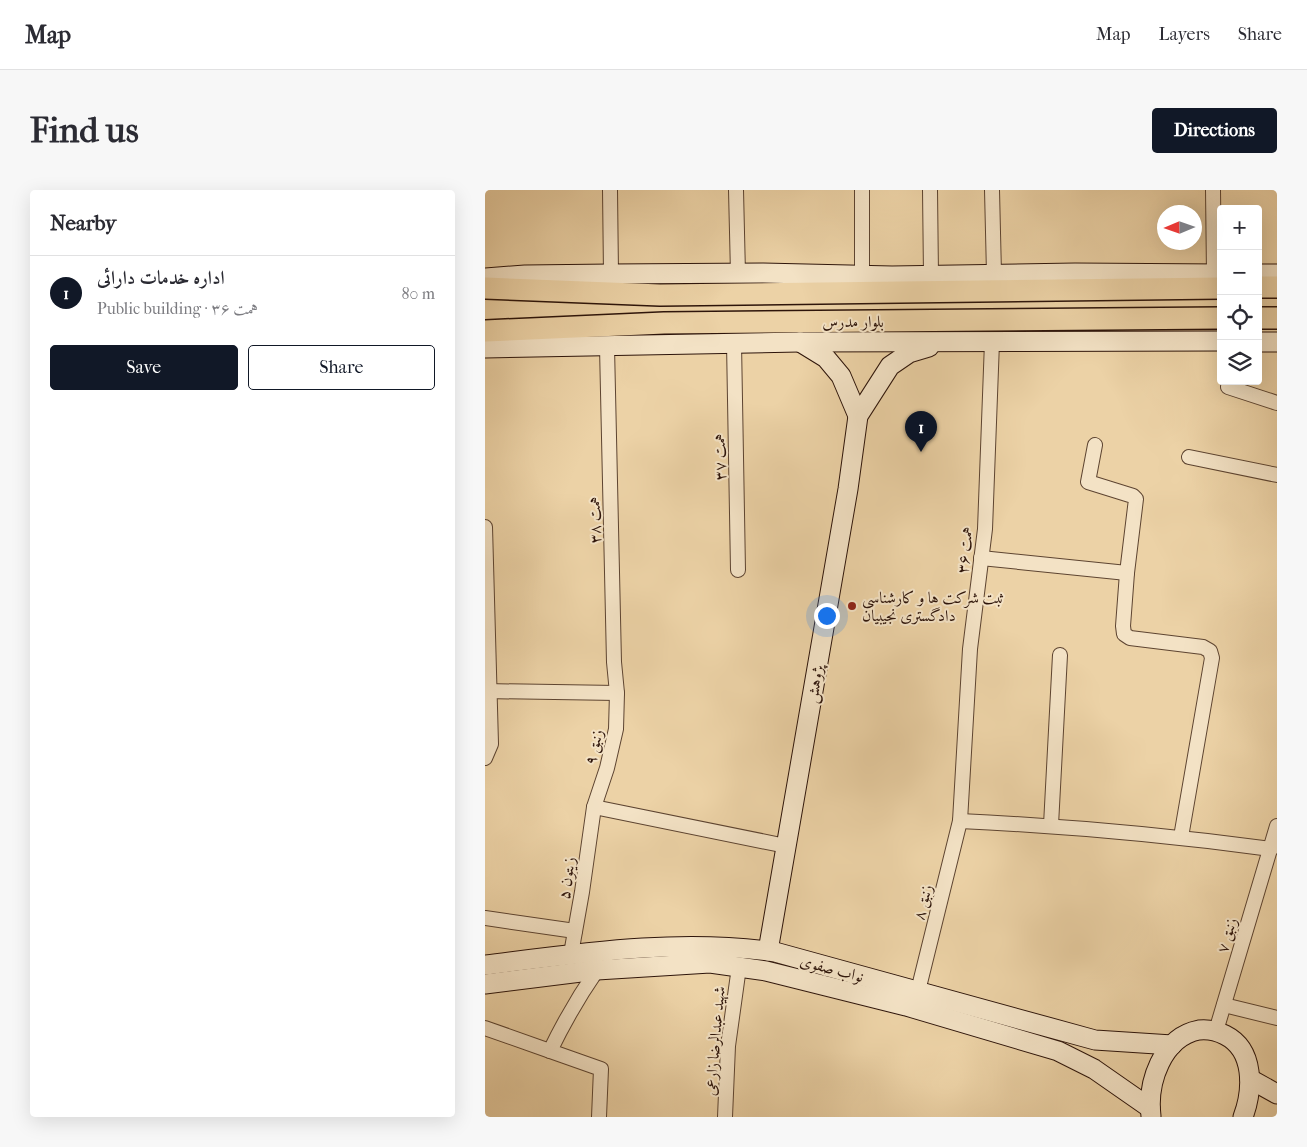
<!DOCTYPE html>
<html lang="en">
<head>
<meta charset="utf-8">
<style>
  :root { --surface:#fff; --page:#f7f7f7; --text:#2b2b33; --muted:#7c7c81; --line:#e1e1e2; --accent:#111827 }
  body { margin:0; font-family:"IM FELL French Canon",Amiri,serif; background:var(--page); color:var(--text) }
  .controls { position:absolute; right:15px; top:15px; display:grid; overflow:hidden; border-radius:5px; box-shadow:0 5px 20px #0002 }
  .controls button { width:45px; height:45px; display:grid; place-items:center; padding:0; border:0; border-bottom:1px solid var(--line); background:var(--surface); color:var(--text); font:25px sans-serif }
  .compass { position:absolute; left:672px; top:15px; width:45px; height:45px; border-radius:50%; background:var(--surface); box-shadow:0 5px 20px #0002; rotate:268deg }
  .you { position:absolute; left:341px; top:425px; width:18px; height:18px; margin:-12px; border:4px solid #fff; border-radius:50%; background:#1a73e8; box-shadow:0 0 0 8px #1a73e833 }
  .badge { display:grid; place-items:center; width:32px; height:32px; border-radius:50%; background:var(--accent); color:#fff; font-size:16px; font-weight:700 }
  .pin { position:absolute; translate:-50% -41px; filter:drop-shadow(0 1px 2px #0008) }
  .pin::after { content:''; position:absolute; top:26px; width:18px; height:15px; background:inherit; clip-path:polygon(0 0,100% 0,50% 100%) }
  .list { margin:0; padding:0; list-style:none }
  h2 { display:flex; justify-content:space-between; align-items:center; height:65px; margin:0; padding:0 20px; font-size:21px }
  h2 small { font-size:16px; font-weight:400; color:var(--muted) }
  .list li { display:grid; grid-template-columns:32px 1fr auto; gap:15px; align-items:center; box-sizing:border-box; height:75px; padding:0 20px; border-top:1px solid var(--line) }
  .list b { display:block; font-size:19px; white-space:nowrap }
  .list p { margin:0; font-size:16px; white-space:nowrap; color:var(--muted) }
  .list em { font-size:16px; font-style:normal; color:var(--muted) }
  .actions { display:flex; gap:10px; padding:15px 20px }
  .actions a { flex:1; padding:11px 0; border:1px solid var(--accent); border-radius:5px; text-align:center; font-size:18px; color:var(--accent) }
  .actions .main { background:var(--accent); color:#fff }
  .icon { flex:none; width:28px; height:28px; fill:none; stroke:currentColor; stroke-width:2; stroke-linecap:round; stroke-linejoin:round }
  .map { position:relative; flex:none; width:792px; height:927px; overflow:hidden; border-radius:5px }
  header { display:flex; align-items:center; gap:30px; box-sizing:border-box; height:70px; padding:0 25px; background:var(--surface); border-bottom:1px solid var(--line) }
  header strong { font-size:24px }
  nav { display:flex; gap:28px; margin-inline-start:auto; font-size:18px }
  .intro { display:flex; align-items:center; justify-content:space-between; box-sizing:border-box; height:120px; padding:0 30px }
  h1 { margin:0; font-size:35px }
  .button { padding:12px 22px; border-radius:5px; background:var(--accent); color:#fff; font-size:18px; font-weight:700 }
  main { display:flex; gap:30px; padding:0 30px }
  aside { flex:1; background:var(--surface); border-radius:5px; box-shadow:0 5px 20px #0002 }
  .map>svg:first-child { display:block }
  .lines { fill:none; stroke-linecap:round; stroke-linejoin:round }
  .street-casing { stroke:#5d4431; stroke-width:16 }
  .secondary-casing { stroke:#2d140a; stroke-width:21 }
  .primary-casing { stroke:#2d140a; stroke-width:24 }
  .street { stroke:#f3e2c5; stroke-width:14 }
  .secondary { stroke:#f3e2c5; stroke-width:19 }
  .primary { stroke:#ecd2a6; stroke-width:21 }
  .poi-dot { fill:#8f2418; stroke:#f3e2c5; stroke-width:2 }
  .labels { text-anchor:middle; stroke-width:4; stroke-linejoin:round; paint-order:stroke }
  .street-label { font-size:16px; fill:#2d140a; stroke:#f3e2c5 }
  .poi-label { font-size:16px; fill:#2d140a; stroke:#f3e2c5; text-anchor:start }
</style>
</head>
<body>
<header>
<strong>Map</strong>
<nav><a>Map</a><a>Layers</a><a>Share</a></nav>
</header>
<div class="intro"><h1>Find us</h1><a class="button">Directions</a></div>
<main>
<aside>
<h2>Nearby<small></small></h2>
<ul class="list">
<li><span class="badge">1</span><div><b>اداره خدمات دارائی</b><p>Public building · همت ۳۶</p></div><em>80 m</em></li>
</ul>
<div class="actions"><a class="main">Save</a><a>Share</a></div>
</aside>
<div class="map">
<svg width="792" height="927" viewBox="0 0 792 927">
  <rect width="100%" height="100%" fill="#ecd2a6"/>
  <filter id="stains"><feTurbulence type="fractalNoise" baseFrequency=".004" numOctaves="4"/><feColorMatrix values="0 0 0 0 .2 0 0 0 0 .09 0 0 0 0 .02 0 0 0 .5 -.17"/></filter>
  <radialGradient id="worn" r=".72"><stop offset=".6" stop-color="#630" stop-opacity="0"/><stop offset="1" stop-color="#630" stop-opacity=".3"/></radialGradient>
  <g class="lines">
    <g class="street-casing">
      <g id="street">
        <polyline points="125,0 126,84"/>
        <polyline points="251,0 253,84"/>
        <polyline points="377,0 377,85"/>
        <polyline points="445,0 446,85"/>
        <polyline points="507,0 509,84"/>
        <polyline points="728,0 729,84"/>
        <polyline points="249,153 253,380"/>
        <polyline points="743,197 792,213"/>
        <polyline points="610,255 603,292 648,306 651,309 642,383 638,436 639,444 645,448 718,457 725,461 727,468 696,647"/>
        <polyline points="704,267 792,285"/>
        <polyline points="0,337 6,554 0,568"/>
        <polyline points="496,368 642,383"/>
        <polyline points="0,501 132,503"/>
        <polyline points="109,617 301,656"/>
        <path d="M475 631C579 636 682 645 786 659"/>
        <polyline points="566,635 575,465"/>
        <polyline points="0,728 90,741"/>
        <polyline points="86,764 97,702 109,617 122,578 131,539 132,503 129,472 122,157"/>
        <path d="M112 780C94 806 79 832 65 861L116 879 114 927"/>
        <polyline points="433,801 475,631 485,459 500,339 507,152"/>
        <polyline points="739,815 792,828"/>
        <polyline points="0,838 65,861"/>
        <polyline points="731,841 792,636"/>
        <polyline points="240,927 243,856 254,777"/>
      </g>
    </g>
    <g class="secondary-casing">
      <g id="secondary">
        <polyline points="773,84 792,84"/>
        <polyline points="0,88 40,85 126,84 278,83 407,86 590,83 736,84"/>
        <polyline points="315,152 341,168 356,186 373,226"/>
        <polyline points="773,152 792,152"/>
        <polyline points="0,158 314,152 736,151"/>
        <polyline points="283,761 363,299 373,226 405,176 424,163 444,157"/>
        <path d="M0 775C96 763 194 748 290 762L610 850 687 855"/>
        <polyline points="0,794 112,780 225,773 281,781 421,816 573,861 609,879 665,918"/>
        <polyline points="765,889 792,904"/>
        <path d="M666 926C662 893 677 847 714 840 723 839 732 841 740 845 770 860 768 900 758 927"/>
      </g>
    </g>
    <g class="primary-casing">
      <g id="primary">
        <polyline points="773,97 792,97"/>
        <polyline points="0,98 175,105 736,98"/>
        <polyline points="773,128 792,128"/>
        <polyline points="0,141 179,133 736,128"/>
      </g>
    </g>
    <use href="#street" class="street"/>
    <use href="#secondary" class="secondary"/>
    <use href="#primary" class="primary"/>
  </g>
  <circle class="poi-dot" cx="367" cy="416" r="5"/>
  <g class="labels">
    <g class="street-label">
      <text x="368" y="137">بلوار مدرس</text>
      <text transform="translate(234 267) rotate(-91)" y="6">همت ۳۷</text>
      <text transform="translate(109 330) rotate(-91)" y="6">همت ۳۸</text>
      <text transform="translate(479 360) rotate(-84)" y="6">همت ۳۶</text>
      <text transform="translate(329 494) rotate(-80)" y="6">پژوهش</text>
      <text transform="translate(108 557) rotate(-77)" y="6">زنبق ۹</text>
      <text transform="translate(81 688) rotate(-82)" y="6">زیتون ۵</text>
      <text transform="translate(437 712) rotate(-76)" y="6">زنبق ۸</text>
      <text transform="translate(741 745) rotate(-73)" y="6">زنبق ۷</text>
      <text transform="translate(347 778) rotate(15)" y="6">نواب صفوی</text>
      <text transform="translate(229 851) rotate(-85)" y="6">شهید عبدالرضا زارعی</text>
    </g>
    <g class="poi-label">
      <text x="377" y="413">ثبت شرکت ها و کارشناسی<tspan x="377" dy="18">دادگستری نجیبیان</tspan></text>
    </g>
  </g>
  <rect width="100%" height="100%" filter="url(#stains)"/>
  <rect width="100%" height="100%" fill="url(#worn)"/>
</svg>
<div class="controls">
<button>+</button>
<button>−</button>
<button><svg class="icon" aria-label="locate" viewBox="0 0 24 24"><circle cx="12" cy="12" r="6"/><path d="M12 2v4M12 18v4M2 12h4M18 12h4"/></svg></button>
<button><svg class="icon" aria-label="layers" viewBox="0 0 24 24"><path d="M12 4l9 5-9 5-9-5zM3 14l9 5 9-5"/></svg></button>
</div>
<svg class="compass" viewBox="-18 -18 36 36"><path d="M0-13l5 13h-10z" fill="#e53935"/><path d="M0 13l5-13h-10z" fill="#7c7c81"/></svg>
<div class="you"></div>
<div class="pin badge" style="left:436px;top:262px">1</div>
</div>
</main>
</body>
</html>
